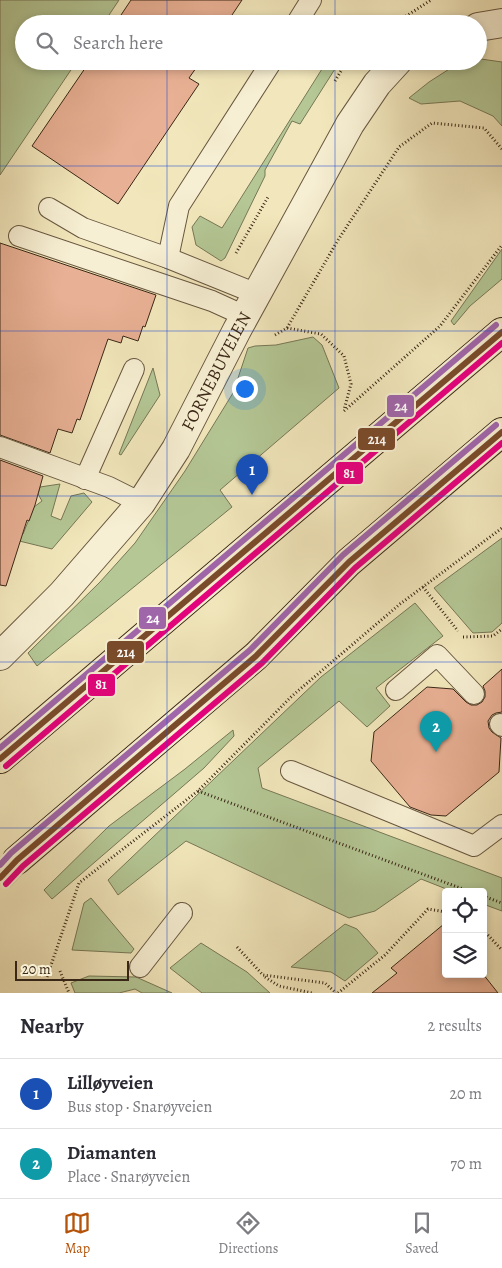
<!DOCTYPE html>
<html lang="en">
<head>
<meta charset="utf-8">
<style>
  :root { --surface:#fff; --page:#f7f7f7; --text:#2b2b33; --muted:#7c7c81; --line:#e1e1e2; --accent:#b45309 }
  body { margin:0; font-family:Alegreya,serif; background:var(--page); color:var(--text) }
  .controls { position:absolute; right:15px; bottom:15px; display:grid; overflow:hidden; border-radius:5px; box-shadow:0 2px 8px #0003 }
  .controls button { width:45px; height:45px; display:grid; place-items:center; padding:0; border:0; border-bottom:1px solid var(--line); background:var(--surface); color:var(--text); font:25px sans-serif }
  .scale { position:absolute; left:15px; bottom:12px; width:114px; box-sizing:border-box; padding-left:5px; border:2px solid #3a2716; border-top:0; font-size:14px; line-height:18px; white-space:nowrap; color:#3a2716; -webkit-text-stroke:4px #f7efd3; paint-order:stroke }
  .you { position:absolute; left:244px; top:388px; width:18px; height:18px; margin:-12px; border:4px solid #fff; border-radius:50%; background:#1a73e8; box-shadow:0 0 0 8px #1a73e833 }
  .badge { display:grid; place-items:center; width:32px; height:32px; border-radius:50%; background:var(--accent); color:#fff; font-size:16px; font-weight:700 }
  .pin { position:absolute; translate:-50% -41px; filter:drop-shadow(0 1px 2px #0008) }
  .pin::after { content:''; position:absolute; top:26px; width:18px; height:15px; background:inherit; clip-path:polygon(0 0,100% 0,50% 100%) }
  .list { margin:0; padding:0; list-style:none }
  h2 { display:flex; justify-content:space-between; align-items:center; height:65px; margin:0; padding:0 20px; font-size:21px }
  h2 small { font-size:16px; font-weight:400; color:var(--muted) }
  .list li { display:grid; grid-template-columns:32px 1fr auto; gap:15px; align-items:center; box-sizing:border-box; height:70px; padding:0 20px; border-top:1px solid var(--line) }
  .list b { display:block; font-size:19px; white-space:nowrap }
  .list p { margin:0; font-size:16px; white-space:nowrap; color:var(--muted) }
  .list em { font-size:16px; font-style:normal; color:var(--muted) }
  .icon { flex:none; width:28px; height:28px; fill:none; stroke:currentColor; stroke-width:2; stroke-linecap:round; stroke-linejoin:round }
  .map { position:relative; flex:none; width:502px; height:993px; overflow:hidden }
  .search { position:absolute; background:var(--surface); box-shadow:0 2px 8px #0003; left:15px; right:15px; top:15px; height:55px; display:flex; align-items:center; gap:12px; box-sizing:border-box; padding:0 18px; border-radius:28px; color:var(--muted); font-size:19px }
  .sheet { height:205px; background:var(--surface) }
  nav { display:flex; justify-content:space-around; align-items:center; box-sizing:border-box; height:70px; border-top:1px solid var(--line); background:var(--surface); font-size:14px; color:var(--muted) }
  nav a { display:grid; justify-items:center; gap:2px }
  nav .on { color:var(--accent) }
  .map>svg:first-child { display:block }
  .green { fill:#b4c795; stroke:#777756 }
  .building { fill:#e8b094; stroke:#3a2716 }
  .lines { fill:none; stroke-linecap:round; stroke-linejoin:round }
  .primary-tunnel { stroke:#cdc19b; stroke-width:28; stroke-dasharray:28 14; stroke-linecap:butt }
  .service-casing { stroke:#685740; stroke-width:22 }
  .minor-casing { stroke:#685740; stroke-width:30 }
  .primary-casing { stroke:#3a2716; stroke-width:30 }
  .path { stroke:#3a2716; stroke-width:3; stroke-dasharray:1 2.5; stroke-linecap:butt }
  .service { stroke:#f7efd3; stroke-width:20 }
  .minor { stroke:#f7efd3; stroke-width:28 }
  .primary { stroke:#f2e7bc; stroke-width:28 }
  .bus-1-casing { stroke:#f7efd3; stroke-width:10 }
  .bus-2-casing { stroke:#f7efd3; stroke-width:10 }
  .bus-3-casing { stroke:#f7efd3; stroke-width:10 }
  .bus-1 { stroke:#7a4b2a; stroke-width:6 }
  .bus-2 { stroke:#e5007d; stroke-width:6 }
  .bus-3 { stroke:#a066aa; stroke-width:6 }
  .grid { fill:none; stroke:#1d4ed8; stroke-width:1; stroke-opacity:0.55 }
  .labels { text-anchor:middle; stroke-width:4; stroke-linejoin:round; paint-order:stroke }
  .street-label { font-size:18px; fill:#3a2716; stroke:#f7efd3 }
  .line-badge { stroke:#f7efd3; stroke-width:2 }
  .badge-label { font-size:14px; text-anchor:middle; font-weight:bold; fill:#fff }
</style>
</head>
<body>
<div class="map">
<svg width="502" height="993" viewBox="0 0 502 993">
  <rect width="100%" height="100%" fill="#f2e7bc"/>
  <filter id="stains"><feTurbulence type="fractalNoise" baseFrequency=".004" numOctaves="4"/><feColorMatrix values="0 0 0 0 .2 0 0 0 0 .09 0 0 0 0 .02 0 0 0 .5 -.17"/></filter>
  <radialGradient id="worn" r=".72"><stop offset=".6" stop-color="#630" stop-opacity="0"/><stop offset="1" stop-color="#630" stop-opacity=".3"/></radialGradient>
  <g class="green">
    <polygon points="0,0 119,0 103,24 24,24 24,61 77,61 0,175"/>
    <polygon points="481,59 502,62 502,126 493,116 460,101 421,104 409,98 429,82 454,66"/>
    <polygon points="327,61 340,61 300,124 292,121 265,170 265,176 225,258 221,261 196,245 192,227 200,216 222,228"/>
    <polygon points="502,249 502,279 470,306 454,325 451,321"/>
    <polygon points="313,337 322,345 339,388 220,490 232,507 37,666 28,653 100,582 135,543 185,471 233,393 248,348 255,346 276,345"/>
    <polygon points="153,368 160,395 121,455 119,454"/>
    <polygon points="60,484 51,516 61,520 71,496 84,493 92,502 52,549 7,538 9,530 23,534 34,507 42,501 38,494 40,487"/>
    <polygon points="502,538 502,623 492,632 473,633 434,588"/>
    <polygon points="415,603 443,636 376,688 390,706 367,727 339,701 258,768 262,788 502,878 502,911 483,904 483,892 454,892 421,879 375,911 349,918 186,841 118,895 108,880 321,677"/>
    <polygon points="233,730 234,736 204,768 52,899 44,890 109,826 185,769"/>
    <polygon points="91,898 134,949 131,953 72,950 84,903"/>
    <polygon points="345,924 357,929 378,953 345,981 331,972 291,967"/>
    <polygon points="201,943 247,972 270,993 202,993 170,968"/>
    <polygon points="89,976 136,977 172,993 142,993 135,989 119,993 75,993 71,983"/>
  </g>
  <g class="building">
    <polygon points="131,0 242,0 226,24 115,24"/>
    <polygon points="90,61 201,61 189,78 199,84 118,204 32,146"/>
    <polygon points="0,243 156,295 145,327 143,326 138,341 123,336 121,343 108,339 80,420 77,419 72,433 58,429 50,453 0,435"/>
    <polygon points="0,460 43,476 35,505 29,521 27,520 6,586 0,585"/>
    <polygon points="502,669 502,712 496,713 492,715 488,721 489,728 492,732 501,738 499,772 446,816 431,815 410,807 371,761 374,732 427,687 453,689 466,702 471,705 477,705 482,702 485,697 485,691 483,686"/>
    <polygon points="444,924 446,974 483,974 498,993 372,993 397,973 391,968"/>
  </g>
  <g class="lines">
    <polyline class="primary-tunnel" points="0,878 17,860"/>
    <g class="service-casing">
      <g id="service">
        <polyline points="296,24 311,0"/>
        <polyline points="49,208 83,228 168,258 257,294"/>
        <polyline points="19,236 212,301 245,316"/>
        <polyline points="168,258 179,206 272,61"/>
        <polyline points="0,447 109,487 141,503"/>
        <polyline points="85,479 134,369"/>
        <polyline points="396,690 437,655 474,694"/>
        <polyline points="500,724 502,726"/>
        <polyline points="291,771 474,846 502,825"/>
        <polyline points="140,967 182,913"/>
      </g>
    </g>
    <g class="minor-casing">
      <g id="minor">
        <polyline points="478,27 502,23"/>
        <path id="s1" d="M0 656 62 594 141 503 176 449 237 330 350 124 377 84 398 61"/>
      </g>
    </g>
    <g class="primary-casing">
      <g id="primary">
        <polyline points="0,759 502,332"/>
        <polyline points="17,860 256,656 349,562 502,432"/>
      </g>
    </g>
    <g class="path">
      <polyline points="394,24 431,0"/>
      <polyline points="335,81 347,61"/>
      <polyline points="236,253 268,197"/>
      <polyline points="287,328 321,334 344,356 351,384 344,410"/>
      <polyline points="275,335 287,328 338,240 399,147 432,123 484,128 502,149"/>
      <polyline points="344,411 440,326 502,245"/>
      <polyline points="423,587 458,631"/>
      <polyline points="463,637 493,636 502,629"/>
      <polyline points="198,791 471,892"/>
      <polyline points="483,896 502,903"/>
      <polyline points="483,930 502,950"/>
      <polyline points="237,947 263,975 325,983 336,993"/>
      <polyline points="60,971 69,993"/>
      <polyline points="47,977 79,883 198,791 292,696 400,604 502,528"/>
      <polyline points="265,977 279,986 312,993"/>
      <polyline points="338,993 385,955 428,909 446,912"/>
    </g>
    <use href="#service" class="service"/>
    <use href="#minor" class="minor"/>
    <use href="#primary" class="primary"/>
    <g class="bus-1-casing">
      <g id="bus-1">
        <polyline points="0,759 502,332"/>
        <polyline points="0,878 17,860 256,656 349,562 502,432"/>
      </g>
    </g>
    <g class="bus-2-casing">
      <g id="bus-2">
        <polyline points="6,766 502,343"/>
        <polyline points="6,884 23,866 262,663 355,568 502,443"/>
      </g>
    </g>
    <g class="bus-3-casing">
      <g id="bus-3">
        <polyline points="0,748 496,325"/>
        <polyline points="0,865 11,853 250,650 343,555 496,425"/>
      </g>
    </g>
    <use href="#bus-1" class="bus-1"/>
    <use href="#bus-2" class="bus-2"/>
    <use href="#bus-3" class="bus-3"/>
  </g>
  <path class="grid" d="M167 0V24M335 0V24M167 61V993M335 61V993M0 166H502M0 331H502M0 496H502M0 662H502M0 828H502"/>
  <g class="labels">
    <g class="street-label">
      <text dy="6" stroke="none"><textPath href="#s1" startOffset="360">FORNEBUVEIEN</textPath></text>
    </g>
  </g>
  <g class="line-badge">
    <rect x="386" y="394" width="29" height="24" rx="5" fill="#a066aa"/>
    <rect x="357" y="427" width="39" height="24" rx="5" fill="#7a4b2a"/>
    <rect x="335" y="461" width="29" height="24" rx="5" fill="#e5007d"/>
    <rect x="138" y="606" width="29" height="24" rx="5" fill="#a066aa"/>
    <rect x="106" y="640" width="39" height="24" rx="5" fill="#7a4b2a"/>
    <rect x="87" y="673" width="29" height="24" rx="5" fill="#e5007d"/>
  </g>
  <g class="badge-label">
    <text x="401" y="411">24</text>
    <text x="377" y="444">214</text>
    <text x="349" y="478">81</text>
    <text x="153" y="623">24</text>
    <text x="126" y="657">214</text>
    <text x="101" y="689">81</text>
  </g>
  <rect width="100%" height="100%" filter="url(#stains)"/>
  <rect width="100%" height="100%" fill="url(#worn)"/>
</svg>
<div class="controls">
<button><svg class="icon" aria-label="locate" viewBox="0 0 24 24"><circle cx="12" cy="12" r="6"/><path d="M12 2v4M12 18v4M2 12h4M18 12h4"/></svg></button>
<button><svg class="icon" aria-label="layers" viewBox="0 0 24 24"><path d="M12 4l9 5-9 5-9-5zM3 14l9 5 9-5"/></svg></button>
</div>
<div class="scale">20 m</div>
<div class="you"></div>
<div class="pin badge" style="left:252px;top:495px;background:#1a4fb4">1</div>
<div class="pin badge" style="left:436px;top:752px;background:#0f9aa8">2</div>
<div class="search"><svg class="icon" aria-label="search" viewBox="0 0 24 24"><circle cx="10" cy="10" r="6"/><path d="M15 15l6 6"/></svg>Search here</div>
</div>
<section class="sheet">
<h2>Nearby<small>2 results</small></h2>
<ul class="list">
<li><span class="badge" style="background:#1a4fb4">1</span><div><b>Lilløyveien</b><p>Bus stop · Snarøyveien</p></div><em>20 m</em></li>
<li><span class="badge" style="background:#0f9aa8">2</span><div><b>Diamanten</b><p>Place · Snarøyveien</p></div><em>70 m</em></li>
</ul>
</section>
<nav>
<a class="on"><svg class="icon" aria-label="map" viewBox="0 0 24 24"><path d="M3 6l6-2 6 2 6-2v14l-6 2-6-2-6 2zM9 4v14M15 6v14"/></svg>Map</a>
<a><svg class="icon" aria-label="directions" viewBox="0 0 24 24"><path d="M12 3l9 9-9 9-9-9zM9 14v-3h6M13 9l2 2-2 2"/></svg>Directions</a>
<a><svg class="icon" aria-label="saved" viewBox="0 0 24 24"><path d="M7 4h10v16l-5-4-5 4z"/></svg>Saved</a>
</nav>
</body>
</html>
